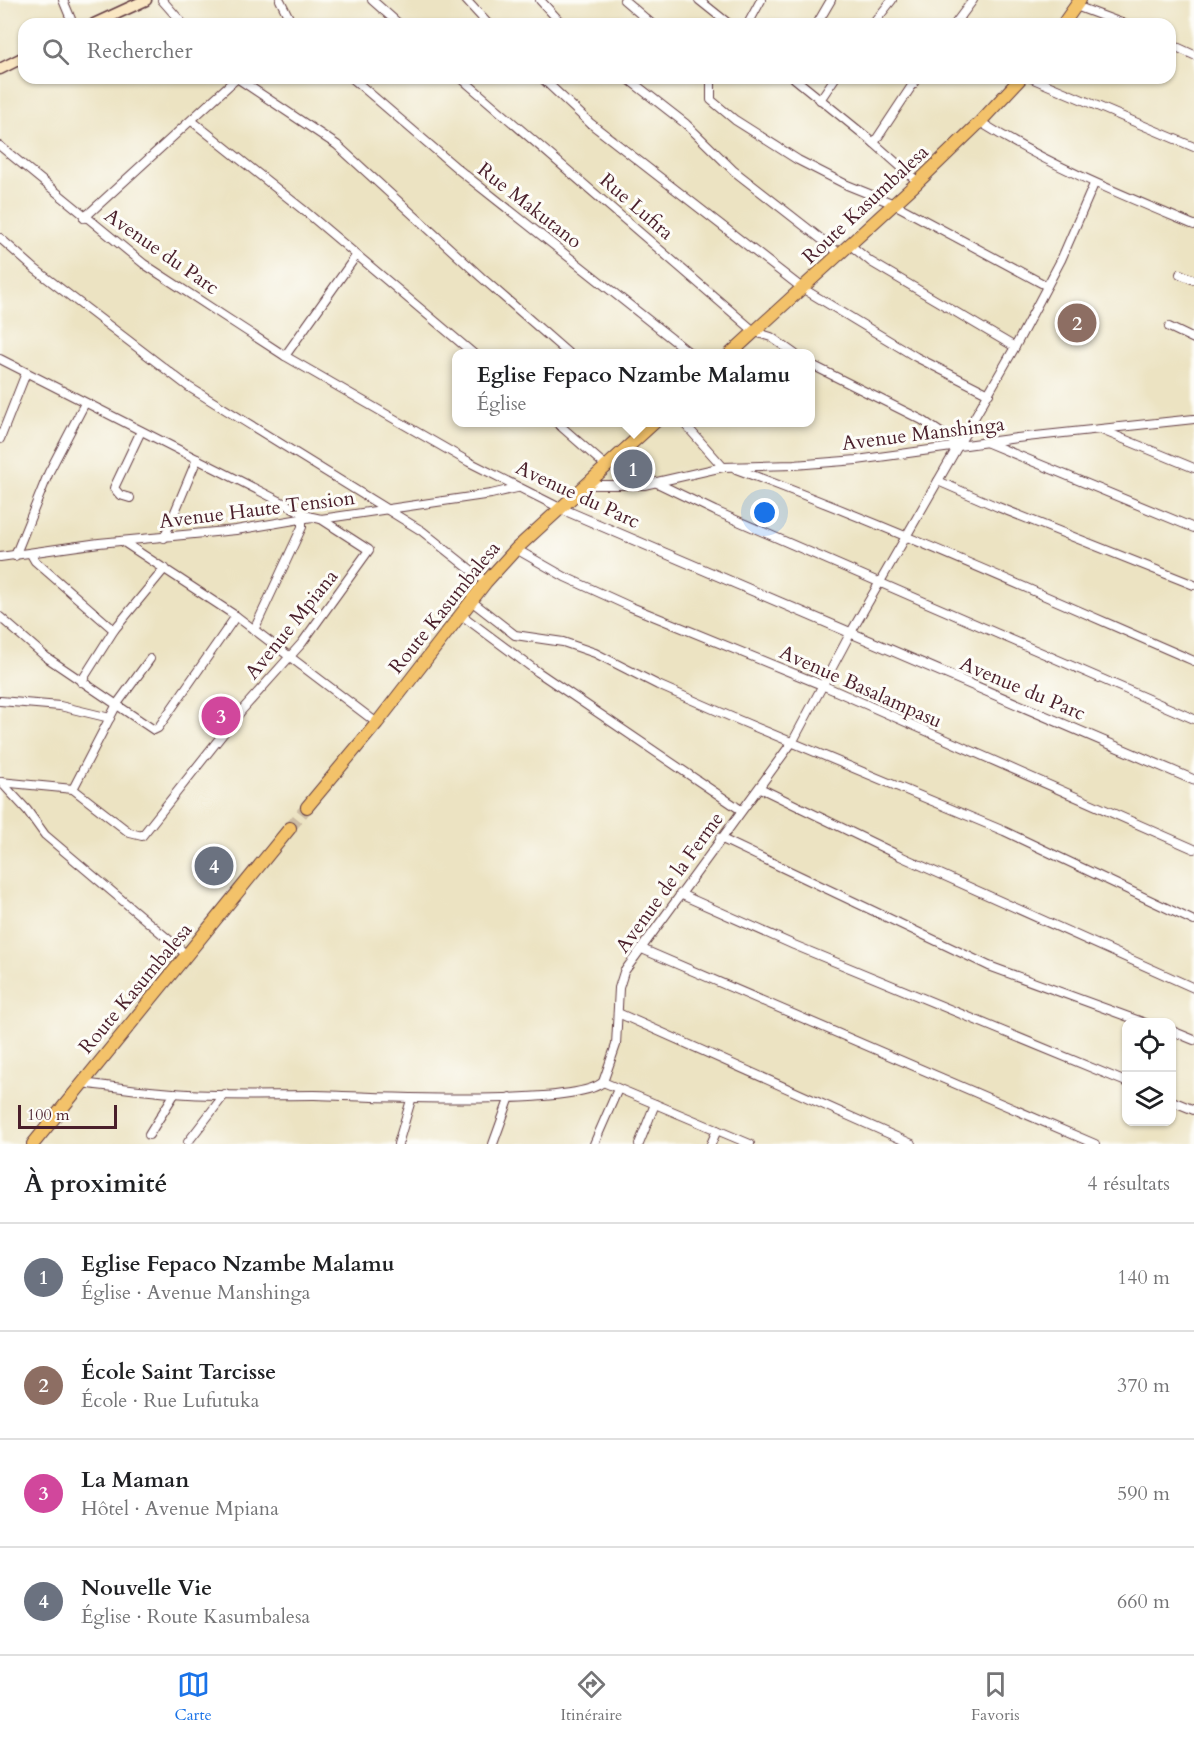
<!DOCTYPE html>
<html lang="fr">
<head>
<meta charset="utf-8">
<style>
  :root { --surface:#fff; --page:#f6f6f6; --text:#202124; --muted:#757577; --line:#e0e0e0; --accent:#1a73e8 }
  body { margin:0; font-family:Cardo,serif; background:var(--page); color:var(--text) }
  .controls { position:absolute; right:18px; bottom:18px; display:grid; overflow:hidden; border-radius:12px; box-shadow:0 2px 4px #0004 }
  .controls button { width:54px; height:54px; display:grid; place-items:center; padding:0; border:0; border-bottom:2px solid var(--line); background:var(--surface); color:var(--text); font:30px sans-serif }
  .scale { position:absolute; left:18px; bottom:15px; width:99px; box-sizing:border-box; padding-left:6px; border:3px solid #4a1f2b; border-top:0; font-size:16px; line-height:21px; white-space:nowrap; color:#4a1f2b; -webkit-text-stroke:4px #fdfcf7; paint-order:stroke }
  .you { position:absolute; left:765px; top:513px; width:21px; height:21px; margin:-15px; border:4px solid #fff; border-radius:50%; background:#1a73e8; box-shadow:0 0 0 9px #1a73e833 }
  .badge { display:grid; place-items:center; width:39px; height:39px; border-radius:50%; background:var(--accent); color:#fff; font-size:20px; font-weight:700 }
  .pin { position:absolute; translate:-50% -50%; border:3px solid #fff; box-shadow:0 2px 6px #0006 }
  .popup { position:absolute; left:452px; top:349px; width:363px; height:78px; box-sizing:border-box; display:grid; place-content:center; border-radius:12px; background:var(--surface); filter:drop-shadow(0 2px 4px #0005); font-size:20px; white-space:nowrap; color:var(--muted) }
  .popup b { font-size:22px; color:var(--text) }
  .popup::after { content:''; position:absolute; left:50%; top:100%; margin-left:-12px; border:12px solid transparent; border-top-color:var(--surface) }
  .list { margin:0; padding:0; list-style:none }
  h2 { display:flex; justify-content:space-between; align-items:center; height:78px; margin:0; padding:0 24px; font-size:26px }
  h2 small { font-size:20px; font-weight:400; color:var(--muted) }
  .list li { display:grid; grid-template-columns:39px 1fr auto; gap:18px; align-items:center; box-sizing:border-box; height:108px; padding:0 24px; border-top:2px solid var(--line) }
  .list b { display:block; font-size:22px; white-space:nowrap }
  .list p { margin:0; font-size:20px; white-space:nowrap; color:var(--muted) }
  .list em { font-size:20px; font-style:normal; color:var(--muted) }
  .icon { flex:none; width:33px; height:33px; fill:none; stroke:currentColor; stroke-width:2; stroke-linecap:round; stroke-linejoin:round }
  .map { position:relative; flex:none; width:1194px; height:1144px; overflow:hidden }
  .search { position:absolute; background:var(--surface); box-shadow:0 2px 4px #0004; left:18px; right:18px; top:18px; height:66px; display:flex; align-items:center; gap:15px; box-sizing:border-box; padding:0 21px; border-radius:18px; color:var(--muted); font-size:22px }
  .sheet { height:510px; background:var(--surface) }
  nav { display:flex; justify-content:space-around; align-items:center; box-sizing:border-box; height:84px; border-top:2px solid var(--line); background:var(--surface); font-size:16px; color:var(--muted) }
  nav a { display:grid; justify-items:center; gap:3px }
  nav .on { color:var(--accent) }
  .map>svg:first-child { display:block }
  .lines { fill:none; stroke-linecap:round; stroke-linejoin:round }
  .trunk-tunnel { stroke:#ccbca4; stroke-width:12; stroke-dasharray:12 6; stroke-linecap:butt }
  .minor-casing { stroke:#623c42; stroke-width:10 }
  .tertiary-casing { stroke:#623c42; stroke-width:11 }
  .secondary-casing { stroke:#623c42; stroke-width:13 }
  .trunk-casing { stroke:#623c42; stroke-width:14 }
  .minor { stroke:#fff; stroke-width:8 }
  .tertiary { stroke:#fff; stroke-width:9 }
  .secondary { stroke:#fae7c3; stroke-width:10 }
  .trunk { stroke:#f3c26a; stroke-width:12 }
  .labels { text-anchor:middle; stroke-width:6; stroke-linejoin:round; paint-order:stroke }
  .street-label { font-size:20px; fill:#4a1f2b; stroke:#fdfcf7 }
</style>
</head>
<body>
<div class="map">
<svg width="1194" height="1144" viewBox="0 0 1194 1144">
  <rect width="100%" height="100%" fill="#fdfcf7"/>
  <filter id="ink" filterUnits="userSpaceOnUse"><feTurbulence type="fractalNoise" baseFrequency=".0167" numOctaves="2"/><feDisplacementMap in="SourceGraphic" scale="12" xChannelSelector="R" yChannelSelector="G"/><feConvolveMatrix kernelMatrix="1 2 1 2 8 2 1 2 1" color-interpolation-filters="sRGB"/></filter>
  <filter id="wash" filterUnits="userSpaceOnUse"><feTurbulence type="fractalNoise" baseFrequency=".008" numOctaves="4" result="noise"/><feDisplacementMap in="SourceGraphic" scale="24" xChannelSelector="R" yChannelSelector="G"/><feGaussianBlur stdDeviation="1.35" result="paint"/><feColorMatrix in="noise" values="0 0 0 0 0 0 0 0 0 0 0 0 0 0 0 0 0 1.4 0 .05"/><feComposite in="paint" operator="in"/></filter>
  <g filter="url(#wash)">
    <rect width="100%" height="100%" fill="#ece3c2"/>
  </g>
  <g filter="url(#ink)">
    <g class="lines">
      <polyline class="trunk-tunnel" points="290,828 307,807"/>
      <g class="minor-casing">
        <g id="minor">
          <polyline points="63,0 73,24"/>
          <polyline points="162,0 183,24"/>
          <polyline points="280,0 292,24"/>
          <polyline points="372,0 399,24"/>
          <polyline points="466,0 488,24"/>
          <polyline points="540,0 562,24"/>
          <polyline points="624,0 652,24"/>
          <polyline points="699,0 729,24"/>
          <polyline points="1076,6 1124,24"/>
          <polyline points="748,24 761,0"/>
          <polyline points="817,24 831,0"/>
          <polyline points="873,24 892,0"/>
          <polyline points="955,24 973,0"/>
          <polyline points="1170,44 1194,55"/>
          <polyline points="237,78 337,145 481,277 569,354"/>
          <polyline points="352,78 459,170 691,354"/>
          <polyline points="461,78 755,332 771,337 795,354"/>
          <polyline points="542,78 590,123 802,288 916,357 989,394"/>
          <polyline points="627,78 686,124 734,171 839,253"/>
          <polyline points="711,78 711,100 735,120 798,160 847,185 894,204 1047,286"/>
          <polyline points="794,78 874,143 918,182"/>
          <polyline points="1031,78 1194,147"/>
          <polyline points="820,100 835,78"/>
          <polyline points="192,121 306,212 474,354"/>
          <path d="M980 122C1048 165 1120 194 1194 225"/>
          <polyline points="874,143 917,78"/>
          <polyline points="0,146 144,264 285,356 469,462 562,509"/>
          <polyline points="84,218 237,78"/>
          <polyline points="0,238 35,269 189,387 422,531 486,582"/>
          <polyline points="849,244 871,262 1015,347"/>
          <polyline points="1180,274 1194,280"/>
          <polyline points="1169,327 1194,339"/>
          <polyline points="285,356 356,256"/>
          <polyline points="0,359 311,517"/>
          <polyline points="810,364 922,420 959,445"/>
          <polyline points="556,422 606,466"/>
          <polyline points="683,422 723,467"/>
          <polyline points="1104,431 1194,468"/>
          <polyline points="0,439 26,373"/>
          <polyline points="988,443 1194,528"/>
          <path d="M736 469C892 527 1042 595 1194 661"/>
          <polyline points="938,481 998,507 1194,585"/>
          <polyline points="657,483 715,511 1194,719"/>
          <polyline points="586,485 644,485 723,467 794,465 857,460 1017,438 1194,419"/>
          <polyline points="130,498 120,495 114,488 141,431"/>
          <polyline points="164,538 197,459"/>
          <polyline points="122,541 236,616 377,723"/>
          <polyline points="516,549 565,577 631,607 822,685 1194,849"/>
          <polyline points="31,554 35,561 114,630"/>
          <polyline points="15,556 49,472 85,403"/>
          <polyline points="0,557 99,543 236,530 312,517 321,519 491,494 517,488"/>
          <polyline points="470,600 515,635 563,642 595,653 658,685 729,716 1004,831 1194,921"/>
          <polyline points="460,614 538,672 741,810"/>
          <polyline points="0,617 46,657 154,730 158,728 236,616"/>
          <polyline points="254,630 302,527 302,519"/>
          <polyline points="81,682 114,630 165,568"/>
          <polyline points="0,701 60,706 110,718"/>
          <polyline points="0,782 73,789 130,833 142,836 242,710 302,643 369,550 321,519"/>
          <polyline points="1,782 27,810 45,835 187,955"/>
          <polyline points="760,788 900,856 1194,988"/>
          <polyline points="73,789 117,704 150,659"/>
          <polyline points="720,838 989,966 1145,1023"/>
          <polyline points="680,894 794,945 1126,1082"/>
          <polyline points="642,949 1095,1144"/>
          <polyline points="618,1013 912,1144"/>
          <polyline points="1172,1031 1194,1040"/>
          <polyline points="603,1082 750,1144"/>
          <path d="M82 1083C112 1087 143 1091 173 1093 220 1097 267 1095 314 1095 362 1096 575 1108 603 1082L616 1045 619 988 624 972 793 741 850 634 1015 347 1061 260 1094 184"/>
          <polyline points="1172,1101 1194,1110"/>
          <polyline points="149,1135 175,1093"/>
          <polyline points="188,1142 225,1094"/>
          <polyline points="398,1144 411,1100"/>
          <polyline points="493,1144 510,1097"/>
          <polyline points="594,1144 618,1089"/>
          <polyline points="639,1144 655,1104"/>
          <polyline points="711,1144 717,1130"/>
        </g>
      </g>
      <g class="tertiary-casing">
        <polyline id="tertiary" points="562,509 1194,780"/>
      </g>
      <g class="secondary-casing">
        <g id="secondary">
          <polyline points="94,24 146,0"/>
          <polyline points="0,69 24,57"/>
        </g>
      </g>
      <g class="trunk-casing">
        <g id="trunk">
          <polyline points="1063,24 1080,0"/>
          <polyline points="730,354 918,182 980,122 1021,78"/>
          <polyline points="307,807 377,723 486,582 516,549 655,422"/>
          <polyline points="33,1144 290,828"/>
        </g>
      </g>
      <use href="#minor" class="minor"/>
      <use href="#tertiary" class="tertiary"/>
      <use href="#secondary" class="secondary"/>
      <use href="#trunk" class="trunk"/>
    </g>
  </g>
  <g class="labels">
    <g class="street-label">
      <text transform="translate(865 204) rotate(-43)" y="7">Route Kasumbalesa</text>
      <text transform="translate(530 205) rotate(38)" y="7">Rue Makutano</text>
      <text transform="translate(637 206) rotate(41)" y="7">Rue Lufira</text>
      <text transform="translate(162 251) rotate(35)" y="7">Avenue du Parc</text>
      <text transform="translate(923 433) rotate(-7)" y="7">Avenue Manshinga</text>
      <text transform="translate(578 494) rotate(25)" y="7">Avenue du Parc</text>
      <text transform="translate(257 509) rotate(-7)" y="7">Avenue Haute Tension</text>
      <text transform="translate(444 607) rotate(-51)" y="7">Route Kasumbalesa</text>
      <text transform="translate(291 624) rotate(-51)" y="7">Avenue Mpiana</text>
      <text transform="translate(861 686) rotate(24)" y="7">Avenue Basalampasu</text>
      <text transform="translate(1023 688) rotate(23)" y="7">Avenue du Parc</text>
      <text transform="translate(669 882) rotate(-54)" y="7">Avenue de la Ferme</text>
      <text transform="translate(135 988) rotate(-50)" y="7">Route Kasumbalesa</text>
    </g>
  </g>
</svg>
<div class="controls">
<button><svg class="icon" aria-label="locate" viewBox="0 0 24 24"><circle cx="12" cy="12" r="6"/><path d="M12 2v4M12 18v4M2 12h4M18 12h4"/></svg></button>
<button><svg class="icon" aria-label="layers" viewBox="0 0 24 24"><path d="M12 4l9 5-9 5-9-5zM3 14l9 5 9-5"/></svg></button>
</div>
<div class="scale">100 m</div>
<div class="you"></div>
<div class="pin badge" style="left:633px;top:469px;background:#6b7280">1</div>
<div class="popup"><b>Eglise Fepaco Nzambe Malamu</b>Église</div>
<div class="pin badge" style="left:1077px;top:323px;background:#8d6e63">2</div>
<div class="pin badge" style="left:221px;top:716px;background:#d1479c">3</div>
<div class="pin badge" style="left:214px;top:866px;background:#6b7280">4</div>
<div class="search"><svg class="icon" aria-label="search" viewBox="0 0 24 24"><circle cx="10" cy="10" r="6"/><path d="M15 15l6 6"/></svg>Rechercher</div>
</div>
<section class="sheet">
<h2>À proximité<small>4 résultats</small></h2>
<ul class="list">
<li><span class="badge" style="background:#6b7280">1</span><div><b>Eglise Fepaco Nzambe Malamu</b><p>Église · Avenue Manshinga</p></div><em>140 m</em></li>
<li><span class="badge" style="background:#8d6e63">2</span><div><b>École Saint Tarcisse</b><p>École · Rue Lufutuka</p></div><em>370 m</em></li>
<li><span class="badge" style="background:#d1479c">3</span><div><b>La Maman</b><p>Hôtel · Avenue Mpiana</p></div><em>590 m</em></li>
<li><span class="badge" style="background:#6b7280">4</span><div><b>Nouvelle Vie</b><p>Église · Route Kasumbalesa</p></div><em>660 m</em></li>
</ul>
</section>
<nav>
<a class="on"><svg class="icon" aria-label="map" viewBox="0 0 24 24"><path d="M3 6l6-2 6 2 6-2v14l-6 2-6-2-6 2zM9 4v14M15 6v14"/></svg>Carte</a>
<a><svg class="icon" aria-label="directions" viewBox="0 0 24 24"><path d="M12 3l9 9-9 9-9-9zM9 14v-3h6M13 9l2 2-2 2"/></svg>Itinéraire</a>
<a><svg class="icon" aria-label="saved" viewBox="0 0 24 24"><path d="M7 4h10v16l-5-4-5 4z"/></svg>Favoris</a>
</nav>
</body>
</html>
